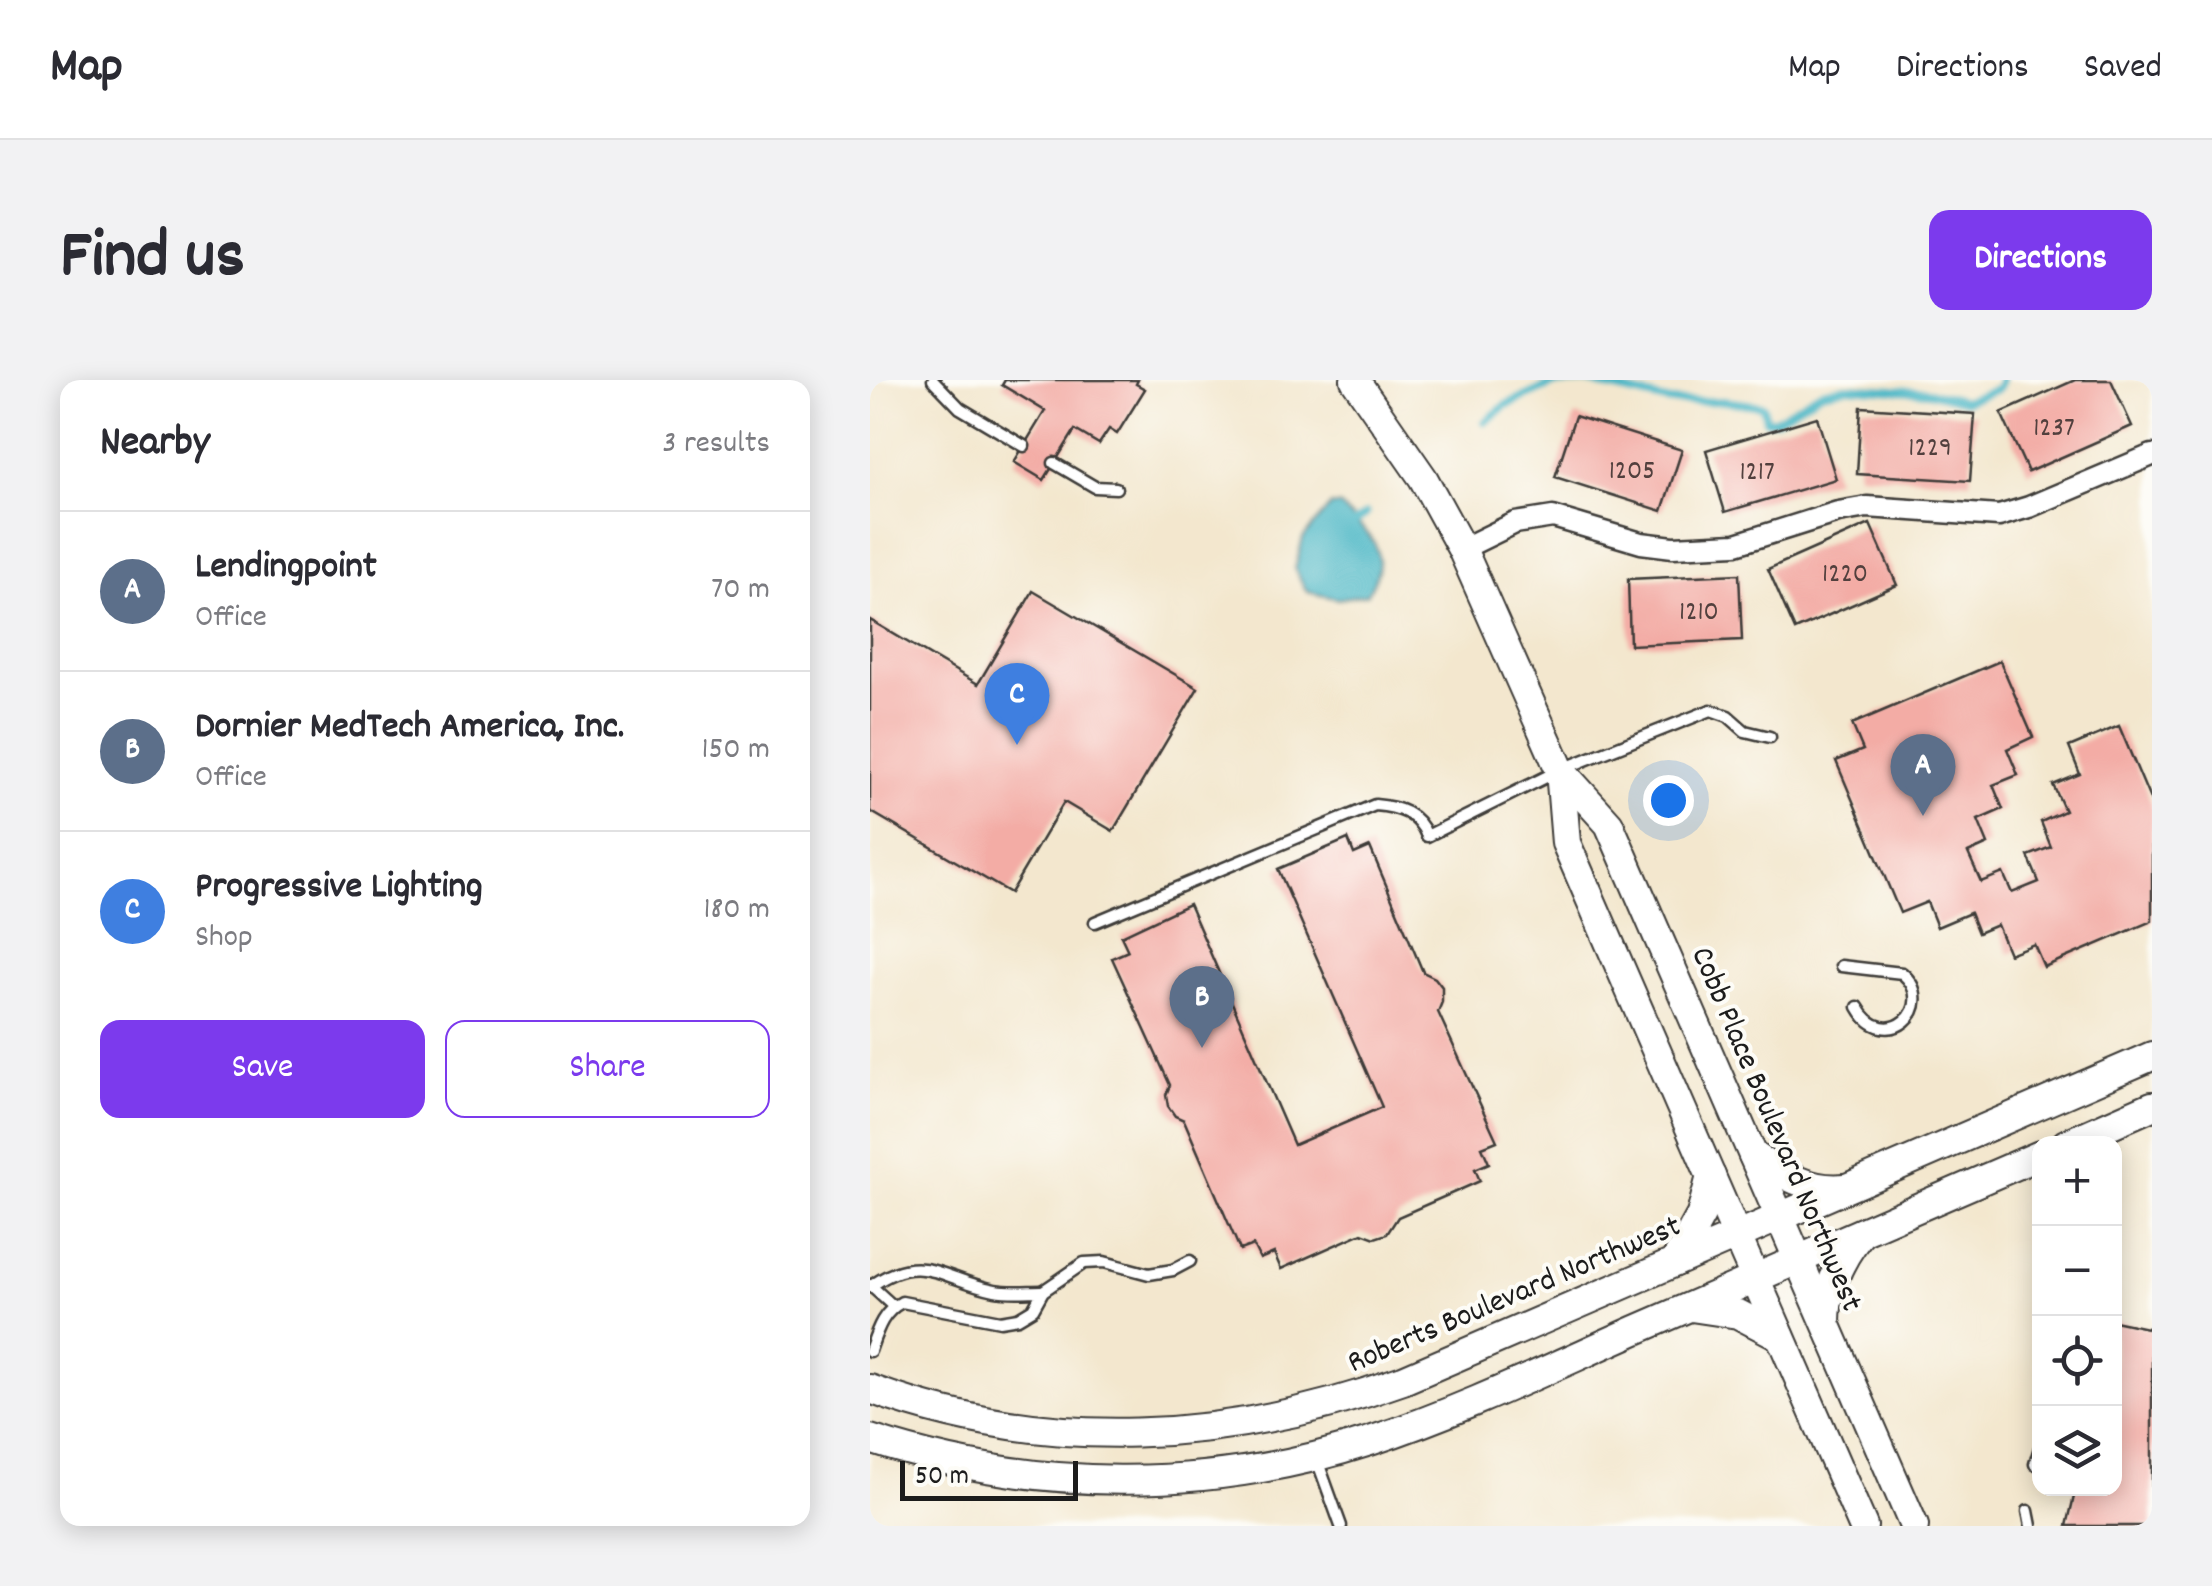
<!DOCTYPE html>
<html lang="en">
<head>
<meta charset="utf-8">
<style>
  :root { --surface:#fff; --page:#f2f2f3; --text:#2b2b33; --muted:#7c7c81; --line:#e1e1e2; --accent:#7c3aed }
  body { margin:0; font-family:Dekko,sans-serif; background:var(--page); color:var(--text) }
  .controls { position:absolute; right:30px; bottom:30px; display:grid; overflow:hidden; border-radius:20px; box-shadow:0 5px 25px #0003 }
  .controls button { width:90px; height:90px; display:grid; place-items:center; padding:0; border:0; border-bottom:2px solid var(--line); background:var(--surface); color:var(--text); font:50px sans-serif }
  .scale { position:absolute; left:30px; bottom:25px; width:178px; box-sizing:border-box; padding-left:10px; border:5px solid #1c1c1c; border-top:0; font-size:28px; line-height:35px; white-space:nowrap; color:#1c1c1c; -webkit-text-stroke:8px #fdfcf7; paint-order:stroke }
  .you { position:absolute; left:798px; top:420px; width:35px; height:35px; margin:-25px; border:8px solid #fff; border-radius:50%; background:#1a73e8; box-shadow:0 0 0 15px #1a73e833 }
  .badge { display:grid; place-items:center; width:65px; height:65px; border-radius:50%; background:var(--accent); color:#fff; font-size:32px; font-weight:700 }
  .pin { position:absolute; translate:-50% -82px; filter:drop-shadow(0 2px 5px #0008) }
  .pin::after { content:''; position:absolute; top:52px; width:35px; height:30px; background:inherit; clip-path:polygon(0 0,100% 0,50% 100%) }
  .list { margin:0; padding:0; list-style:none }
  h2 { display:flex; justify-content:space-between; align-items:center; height:130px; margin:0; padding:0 40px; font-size:42px }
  h2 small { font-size:32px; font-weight:400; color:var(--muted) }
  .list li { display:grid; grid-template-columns:65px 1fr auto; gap:30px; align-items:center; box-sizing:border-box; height:160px; padding:0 40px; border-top:2px solid var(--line) }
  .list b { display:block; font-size:38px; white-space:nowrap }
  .list p { margin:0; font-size:32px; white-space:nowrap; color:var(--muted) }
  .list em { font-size:32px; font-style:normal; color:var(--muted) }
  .actions { display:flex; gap:20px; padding:30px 40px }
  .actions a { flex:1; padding:22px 0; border:2px solid var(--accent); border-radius:20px; text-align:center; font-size:35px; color:var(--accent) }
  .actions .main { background:var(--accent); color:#fff }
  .icon { flex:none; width:55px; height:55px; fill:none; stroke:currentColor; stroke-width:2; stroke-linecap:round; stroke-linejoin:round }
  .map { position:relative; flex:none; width:1282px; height:1146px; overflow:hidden; border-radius:20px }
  header { display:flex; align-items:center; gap:60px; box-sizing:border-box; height:140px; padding:0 50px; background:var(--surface); border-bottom:2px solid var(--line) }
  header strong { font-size:48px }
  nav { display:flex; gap:55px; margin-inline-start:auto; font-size:35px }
  .intro { display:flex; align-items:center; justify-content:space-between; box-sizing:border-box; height:240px; padding:0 60px }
  h1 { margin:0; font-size:70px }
  .button { padding:25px 45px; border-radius:20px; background:var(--accent); color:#fff; font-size:35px; font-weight:700 }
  main { display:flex; gap:60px; padding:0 60px }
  aside { flex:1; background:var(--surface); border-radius:20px; box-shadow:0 5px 25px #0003 }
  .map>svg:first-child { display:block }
  .water { fill:#49b6c5; stroke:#326970; stroke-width:2.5 }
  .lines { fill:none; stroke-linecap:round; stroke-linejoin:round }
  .stream { stroke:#49b6c5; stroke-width:8 }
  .building { fill:#f3aca5 }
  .lane-casing { stroke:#3c3a37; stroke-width:15 }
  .street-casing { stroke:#3c3a37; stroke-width:25 }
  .secondary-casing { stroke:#3c3a37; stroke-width:32 }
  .lane { stroke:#fff; stroke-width:10 }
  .street { stroke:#fff; stroke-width:20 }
  .secondary { stroke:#fff; stroke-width:28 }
  .labels { text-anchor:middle; stroke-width:8; stroke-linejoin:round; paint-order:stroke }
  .number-label { font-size:28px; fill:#52403e }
  .street-label { font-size:32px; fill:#1c1c1c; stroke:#fdfcf7 }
</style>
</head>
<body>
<header>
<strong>Map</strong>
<nav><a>Map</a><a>Directions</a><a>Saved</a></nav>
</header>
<div class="intro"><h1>Find us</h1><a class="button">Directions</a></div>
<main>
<aside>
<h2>Nearby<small>3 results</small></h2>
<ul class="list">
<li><span class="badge" style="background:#5c6f8a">A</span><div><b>Lendingpoint</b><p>Office</p></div><em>70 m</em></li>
<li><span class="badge" style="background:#5c6f8a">B</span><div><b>Dornier MedTech America, Inc.</b><p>Office</p></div><em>150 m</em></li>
<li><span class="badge" style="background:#3f7fe0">C</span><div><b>Progressive Lighting</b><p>Shop</p></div><em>180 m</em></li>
</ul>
<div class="actions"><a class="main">Save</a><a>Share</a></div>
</aside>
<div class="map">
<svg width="1282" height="1146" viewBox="0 0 1282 1146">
  <rect width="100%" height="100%" fill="#fdfcf7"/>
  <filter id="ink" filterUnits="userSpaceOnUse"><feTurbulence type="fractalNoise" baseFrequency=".01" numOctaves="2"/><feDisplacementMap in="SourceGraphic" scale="20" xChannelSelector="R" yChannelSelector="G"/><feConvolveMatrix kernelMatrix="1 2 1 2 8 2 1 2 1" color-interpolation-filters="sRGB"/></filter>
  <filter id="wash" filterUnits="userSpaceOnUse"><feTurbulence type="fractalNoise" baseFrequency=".0048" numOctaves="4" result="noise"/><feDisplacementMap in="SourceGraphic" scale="40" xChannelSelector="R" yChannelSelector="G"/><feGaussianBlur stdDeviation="2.25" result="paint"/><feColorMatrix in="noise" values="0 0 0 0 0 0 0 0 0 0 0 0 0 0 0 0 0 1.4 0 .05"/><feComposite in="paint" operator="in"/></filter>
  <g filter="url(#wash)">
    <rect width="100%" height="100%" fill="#f3e7ce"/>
    <path class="water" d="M461 125 471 126C500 157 525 171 497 214L468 219 437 212 425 189 433 158Z"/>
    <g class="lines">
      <g class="stream">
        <polyline points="615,42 636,25 683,4 717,2 801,22 854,21 893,26 896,40 905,40 951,12 976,7 1058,12 1095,21 1127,9 1131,0"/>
        <polyline points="486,142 496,134"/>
      </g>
    </g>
    <g id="blocks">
      <g class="building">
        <polygon points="135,0 268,0 266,4 275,9 247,54 239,49 229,64 205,50 174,100 144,82 175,31 132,5"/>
        <polygon points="1205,0 1241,0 1262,46 1158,92 1131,33"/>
        <polygon points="991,27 1105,34 1100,101 987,94"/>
        <polygon points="705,36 812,70 792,131 685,97"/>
        <polygon points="947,37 966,99 855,132 836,70"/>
        <polygon points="1000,144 1027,205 925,250 898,189"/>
        <polygon points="869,194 872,260 760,265 758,199"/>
        <polygon points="163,211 328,308 243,451 194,422 140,513 0,431 0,240 108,304"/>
        <polygon points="1130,281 1163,357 1137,369 1148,395 1123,405 1133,429 1108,440 1118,464 1098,473 1111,502 1133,493 1142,513 1169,502 1158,476 1181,467 1171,442 1195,431 1183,405 1210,394 1199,367 1249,346 1282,424 1282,541 1174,587 1164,564 1139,574 1127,545 1108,553 1100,533 1067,547 1057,522 1030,533 966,381 993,370 982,344"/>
        <polygon points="478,459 484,474 500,467 553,592 565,598 572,607 572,622 568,632 627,761 612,767 619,783 605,789 610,801 528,837 517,854 505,858 492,853 411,889 404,873 390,879 383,865 370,870 314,740 305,736 298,726 296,715 300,705 242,578 258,571 251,556 319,524 424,765 512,727 408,489"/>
        <polygon points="1244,941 1282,949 1282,1146 1197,1146 1206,1108 1244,1108"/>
      </g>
    </g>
  </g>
  <g filter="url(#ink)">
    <use href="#blocks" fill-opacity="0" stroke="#3c3a37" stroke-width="2.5"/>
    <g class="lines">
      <g class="lane-casing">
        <g id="lane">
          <polyline points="63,0 90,28 154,66"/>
          <polyline points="184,83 225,107 246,108"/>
          <path d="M225 542 505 425C529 427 548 433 557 456L690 390 841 330 858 336 875 351 900 357"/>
          <path d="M971 586 1032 593C1071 627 1015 676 988 627"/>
          <polyline points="0,905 23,926"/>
          <path d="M0 907C51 869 73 900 125 910 140 913 157 911 173 911"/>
          <path d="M0 971C7 951 12 932 32 922L130 941 148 938 163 929 173 911 214 883 234 882 279 894 303 890 320 881"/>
          <polyline points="446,1077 471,1146"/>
          <polyline points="1165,1084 1170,1068"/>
          <polyline points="1158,1131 1161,1146"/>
        </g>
      </g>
      <g class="street-casing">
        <polyline id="street" points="592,169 645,143 683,137 771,163 803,167 866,164 968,132 997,127 1129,136 1159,127 1282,75"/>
      </g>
      <g class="secondary-casing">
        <g id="secondary">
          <polyline points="485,0 553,98 592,169 690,390 696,463 993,1146"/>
          <polyline points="690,390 739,444 1044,1146"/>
          <polyline points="1196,764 1282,726"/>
          <path d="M883 775C911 794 940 812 975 808"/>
          <polyline points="805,882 831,835 841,796"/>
          <polyline points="821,927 868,934 910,956"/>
          <path d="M956 942C956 908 970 879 991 853"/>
          <path d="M0 1009C175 1074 360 1063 533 1000L1282 676"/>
          <path d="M0 1059C162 1112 337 1114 500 1061 591 1031 678 989 766 950 900 892 1035 833 1170 775"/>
        </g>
      </g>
      <use href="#lane" class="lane"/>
      <use href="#street" class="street"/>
      <use href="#secondary" class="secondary"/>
    </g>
  </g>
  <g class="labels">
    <g class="number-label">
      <text x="1184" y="55">1237</text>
      <text x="1060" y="75">1229</text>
      <text x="762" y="98">1205</text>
      <text x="887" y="99">1217</text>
      <text x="975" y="201">1220</text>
      <text x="829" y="239">1210</text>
    </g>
    <g class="street-label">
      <text transform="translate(909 748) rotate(67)" y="11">Cobb Place Boulevard Northwest</text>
      <text transform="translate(643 912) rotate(-23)" y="11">Roberts Boulevard Northwest</text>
    </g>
  </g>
</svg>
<div class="controls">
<button>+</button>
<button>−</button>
<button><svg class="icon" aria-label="locate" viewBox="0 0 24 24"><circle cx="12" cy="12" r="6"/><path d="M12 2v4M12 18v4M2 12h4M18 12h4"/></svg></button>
<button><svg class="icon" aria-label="layers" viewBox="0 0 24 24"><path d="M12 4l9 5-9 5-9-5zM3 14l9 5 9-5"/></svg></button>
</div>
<div class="scale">50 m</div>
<div class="you"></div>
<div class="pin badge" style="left:1053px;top:436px;background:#5c6f8a">A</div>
<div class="pin badge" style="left:332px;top:668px;background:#5c6f8a">B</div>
<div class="pin badge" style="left:147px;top:365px;background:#3f7fe0">C</div>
</div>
</main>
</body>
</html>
